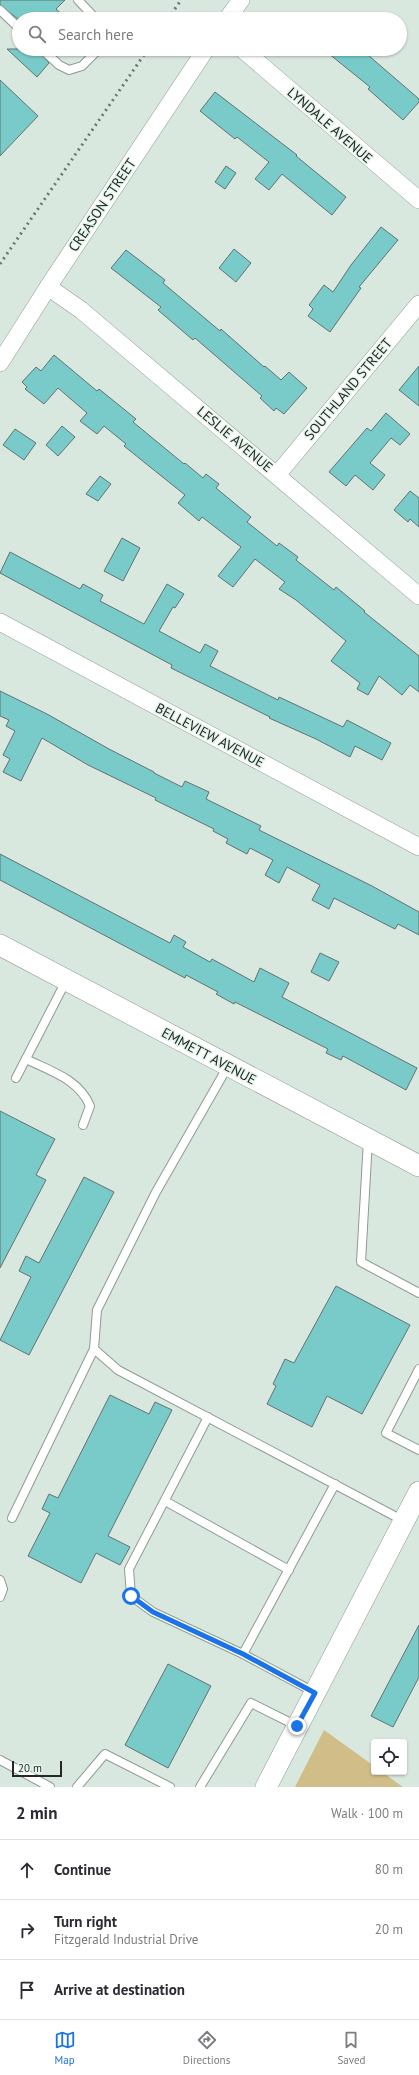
<!DOCTYPE html>
<html lang="en">
<head>
<meta charset="utf-8">
<style>
  :root { --surface:#fff; --page:#f7f7f7; --text:#2b2b33; --muted:#7c7c81; --line:#e1e1e2; --accent:#1a73e8 }
  body { margin:0; font-family:"PT Sans",sans-serif; background:var(--page); color:var(--text) }
  .controls { position:absolute; right:12px; bottom:12px; display:grid; overflow:hidden; border-radius:4px; box-shadow:0 1px 3px #0004 }
  .controls button { width:36px; height:36px; display:grid; place-items:center; padding:0; border:0; border-bottom:1px solid var(--line); background:var(--surface); color:var(--text); font:20px sans-serif }
  .scale { position:absolute; left:12px; bottom:10px; width:50px; box-sizing:border-box; padding-left:4px; border:2px solid #242926; border-top:0; font-size:11px; line-height:14px; white-space:nowrap; color:#242926; -webkit-text-stroke:3px #e6f5ec; paint-order:stroke }
  .stop { position:absolute; width:12px; height:12px; margin:-9px; border:3px solid #1a73e8; border-radius:50%; background:#fff }
  .stop.end { background:#1a73e8; border-color:#fff; box-shadow:0 1px 4px #0008 }
  .list { margin:0; padding:0; list-style:none }
  h2 { display:flex; justify-content:space-between; align-items:center; height:52px; margin:0; padding:0 16px; font-size:17px }
  h2 small { font-size:13px; font-weight:400; color:var(--muted) }
  .list li { display:grid; grid-template-columns:26px 1fr auto; gap:12px; align-items:center; box-sizing:border-box; height:60px; padding:0 16px; border-top:1px solid var(--line) }
  .list b { display:block; font-size:15px; white-space:nowrap }
  .list p { margin:0; font-size:13px; white-space:nowrap; color:var(--muted) }
  .list em { font-size:13px; font-style:normal; color:var(--muted) }
  .icon { flex:none; width:22px; height:22px; fill:none; stroke:currentColor; stroke-width:2; stroke-linecap:round; stroke-linejoin:round }
  .map { position:relative; flex:none; width:419px; height:1787px; overflow:hidden }
  .search { position:absolute; background:var(--surface); box-shadow:0 1px 3px #0004; left:12px; right:12px; top:12px; height:44px; display:flex; align-items:center; gap:10px; box-sizing:border-box; padding:0 14px; border-radius:22px; color:var(--muted); font-size:15px }
  .sheet { height:232px; background:var(--surface) }
  nav { display:flex; justify-content:space-around; align-items:center; box-sizing:border-box; height:56px; border-top:1px solid var(--line); background:var(--surface); font-size:11px; color:var(--muted) }
  nav a { display:grid; justify-items:center; gap:2px }
  nav .on { color:var(--accent) }
  .map>svg:first-child { display:block }
  .green { fill:#d0bd88 }
  .building { fill:#79cbca; stroke:#627272 }
  .lines { fill:none; stroke-linecap:round; stroke-linejoin:round }
  .service-casing { stroke:#8e9c93; stroke-width:10 }
  .minor-casing { stroke:#8e9c93; stroke-width:18 }
  .tertiary-casing { stroke:#8e9c93; stroke-width:22 }
  .service { stroke:#fff; stroke-width:8 }
  .minor { stroke:#fff; stroke-width:17 }
  .tertiary { stroke:#fff; stroke-width:21 }
  .rail { stroke:#6d7671; stroke-width:3; stroke-dasharray:2 4; stroke-linecap:butt }
  .route { stroke:#1a73e8; stroke-width:5 }
  .labels { text-anchor:middle; stroke-width:3; stroke-linejoin:round; paint-order:stroke }
  .street-label { font-size:14px; fill:#242926; stroke:#e6f5ec }
</style>
</head>
<body>
<div class="map">
<svg width="419" height="1787" viewBox="0 0 419 1787">
  <rect width="100%" height="100%" fill="#d9e8df"/>
  <polygon class="green" points="324,1730 374,1766 374,1772 382,1772 403,1787 295,1787"/>
  <g class="building">
    <polygon points="0,0 65,0 56,9 67,19 18,19 0,5"/>
    <polygon points="7,49 37,49 49,63 37,77"/>
    <polygon points="323,49 361,49 419,99 419,102 403,120 368,89 370,87"/>
    <polygon points="0,80 38,116 0,156"/>
    <polygon points="215,92 297,155 296,156 346,197 332,215 282,174 269,190 255,179 269,162 237,137 235,139 200,111"/>
    <polygon points="226,166 236,173 225,189 215,182"/>
    <polygon points="381,227 398,240 359,287 361,288 330,332 308,316 313,309 309,305 324,285 333,292 351,265"/>
    <polygon points="234,249 251,263 236,282 219,268"/>
    <polygon points="126,250 165,280 163,283 220,331 221,329 264,367 265,366 281,380 289,372 307,388 284,414 276,408 274,411 260,398 262,396 195,338 193,340 158,310 161,307 111,268"/>
    <polygon points="54,355 97,391 99,389 136,419 133,422 184,464 185,463 203,478 206,474 219,484 216,488 251,517 247,522 277,546 279,543 298,557 296,560 334,590 336,587 365,611 364,612 419,656 419,692 410,685 402,695 379,676 368,695 357,689 360,683 331,661 346,641 296,600 279,589 285,582 255,559 233,587 218,576 241,547 202,517 199,521 178,503 185,495 124,446 126,444 104,426 97,434 80,421 87,413 58,388 44,404 25,389 27,387 22,382 36,367 41,371"/>
    <polygon points="419,366 419,406 399,390"/>
    <polygon points="386,413 410,434 400,445 391,438 370,463 385,475 373,490 355,475 346,486 329,472 367,428 371,431"/>
    <polygon points="62,426 75,437 58,456 46,445"/>
    <polygon points="15,429 36,443 24,460 3,445"/>
    <polygon points="100,476 111,484 98,501 86,494"/>
    <polygon points="410,491 419,498 419,527 410,519 408,522 394,510"/>
    <polygon points="122,538 140,548 123,581 104,571"/>
    <polygon points="10,552 80,589 83,584 103,595 100,601 144,624 167,584 184,594 175,608 173,607 159,631 200,653 205,644 218,651 210,666 278,700 279,697 343,727 347,720 391,743 382,760 355,746 350,757 316,739 269,718 270,717 171,668 172,665 0,573"/>
    <polygon points="0,691 47,714 109,749 154,772 154,773 182,787 185,781 209,792 206,799 261,826 259,830 372,886 419,912 419,935 398,924 395,929 334,898 329,909 312,900 320,885 287,867 279,883 265,875 273,860 250,848 247,854 226,843 228,839 213,831 214,829 155,800 156,798 88,765 42,738 21,781 3,772 10,759 3,755 15,731 6,726 9,720 0,716"/>
    <polygon points="0,854 170,943 174,935 186,942 183,947 210,962 212,959 254,982 260,968 289,983 282,997 417,1068 406,1090 343,1056 341,1060 326,1053 328,1049 235,1002 234,1004 216,994 218,992 186,975 185,978 0,880"/>
    <polygon points="320,953 339,962 329,981 311,972"/>
    <polygon points="0,1111 55,1139 36,1175 46,1180 0,1268"/>
    <polygon points="84,1177 114,1192 29,1355 0,1340 31,1277 19,1271 26,1256 39,1263"/>
    <polygon points="336,1286 410,1325 362,1414 327,1396 312,1427 267,1404 276,1386 273,1384 285,1359 294,1363"/>
    <polygon points="110,1395 149,1414 155,1402 172,1410 108,1536 130,1547 120,1565 96,1553 81,1583 28,1556 50,1513 42,1509 49,1494 58,1498"/>
    <polygon points="419,1625 419,1677 393,1727 371,1716"/>
    <polygon points="168,1664 211,1686 168,1768 125,1745"/>
  </g>
  <g class="lines">
    <g class="service-casing">
      <g id="service">
        <polyline points="78,0 96,19"/>
        <polyline points="0,10 19,28"/>
        <polyline points="42,49 59,65 69,70 82,66 99,49"/>
        <path d="M26 1059C50 1071 79 1079 90 1106L83 1125"/>
        <polyline points="228,1066 156,1192 97,1310 94,1349 118,1370 404,1521"/>
        <polyline points="16,1078 66,981"/>
        <polyline points="368,1140 361,1262 419,1293"/>
        <polyline points="419,1369 386,1433 419,1450"/>
        <polyline points="208,1417 129,1569 131,1596 153,1612 243,1654 314,1692"/>
        <polyline points="165,1501 289,1570"/>
        <polyline points="12,1518 94,1349"/>
        <polyline points="0,1580 3,1589 0,1597"/>
        <polyline points="243,1654 335,1484"/>
        <polyline points="0,1760 50,1787"/>
        <polyline points="77,1787 105,1754 170,1787"/>
        <polyline points="200,1787 251,1703 297,1726"/>
      </g>
    </g>
    <g class="minor-casing">
      <g id="minor">
        <polyline points="227,19 241,0"/>
        <polyline points="242,49 419,200"/>
        <polyline points="48,287 81,310 419,596"/>
        <polyline points="0,363 48,287 206,49"/>
        <polyline points="277,475 419,304"/>
        <polyline points="0,622 419,847"/>
      </g>
    </g>
    <g class="tertiary-casing">
      <g id="tertiary">
        <polyline points="0,945 419,1166"/>
        <polyline points="266,1787 419,1492"/>
      </g>
    </g>
    <use href="#service" class="service"/>
    <use href="#minor" class="minor"/>
    <use href="#tertiary" class="tertiary"/>
    <g class="rail">
      <polyline points="168,19 181,0"/>
      <polyline points="0,264 148,49"/>
    </g>
  </g>
  <g class="lines">
    <polyline class="route" points="131,1596 153,1612 243,1654 315,1693 297,1726"/>
  </g>
  <g class="labels">
    <g class="street-label">
      <text transform="translate(330 125) rotate(41)" y="5">LYNDALE AVENUE</text>
      <text transform="translate(102 205) rotate(-56)" y="5">CREASON STREET</text>
      <text transform="translate(348 389) rotate(-50)" y="5">SOUTHLAND STREET</text>
      <text transform="translate(235 439) rotate(40)" y="5">LESLIE AVENUE</text>
      <text transform="translate(210 735) rotate(28)" y="5">BELLEVIEW AVENUE</text>
      <text transform="translate(209 1056) rotate(28)" y="5">EMMETT AVENUE</text>
    </g>
  </g>
</svg>
<div class="controls">
<button><svg class="icon" aria-label="locate" viewBox="0 0 24 24"><circle cx="12" cy="12" r="6"/><path d="M12 2v4M12 18v4M2 12h4M18 12h4"/></svg></button>
</div>
<div class="scale">20 m</div>
<div class="stop" style="left:131px;top:1596px"></div>
<div class="stop end" style="left:297px;top:1726px"></div>
<div class="search"><svg class="icon" aria-label="search" viewBox="0 0 24 24"><circle cx="10" cy="10" r="6"/><path d="M15 15l6 6"/></svg>Search here</div>
</div>
<section class="sheet">
<h2>2 min<small>Walk · 100 m</small></h2>
<ul class="list">
<li><svg class="icon" aria-label="ahead" viewBox="0 0 24 24"><path d="M12 20V5M6 11l6-6 6 6"/></svg><div><b>Continue</b></div><em>80 m</em></li>
<li><svg class="icon" aria-label="right" viewBox="0 0 24 24"><path d="M7 20v-9h11M14 6l5 5-5 5"/></svg><div><b>Turn right</b><p>Fitzgerald Industrial Drive</p></div><em>20 m</em></li>
<li><svg class="icon" aria-label="arrive" viewBox="0 0 24 24"><path d="M6 21V4h12l-3 4 3 4H6"/></svg><div><b>Arrive at destination</b></div></li>
</ul>
</section>
<nav>
<a class="on"><svg class="icon" aria-label="map" viewBox="0 0 24 24"><path d="M3 6l6-2 6 2 6-2v14l-6 2-6-2-6 2zM9 4v14M15 6v14"/></svg>Map</a>
<a><svg class="icon" aria-label="directions" viewBox="0 0 24 24"><path d="M12 3l9 9-9 9-9-9zM9 14v-3h6M13 9l2 2-2 2"/></svg>Directions</a>
<a><svg class="icon" aria-label="saved" viewBox="0 0 24 24"><path d="M7 4h10v16l-5-4-5 4z"/></svg>Saved</a>
</nav>
</body>
</html>
